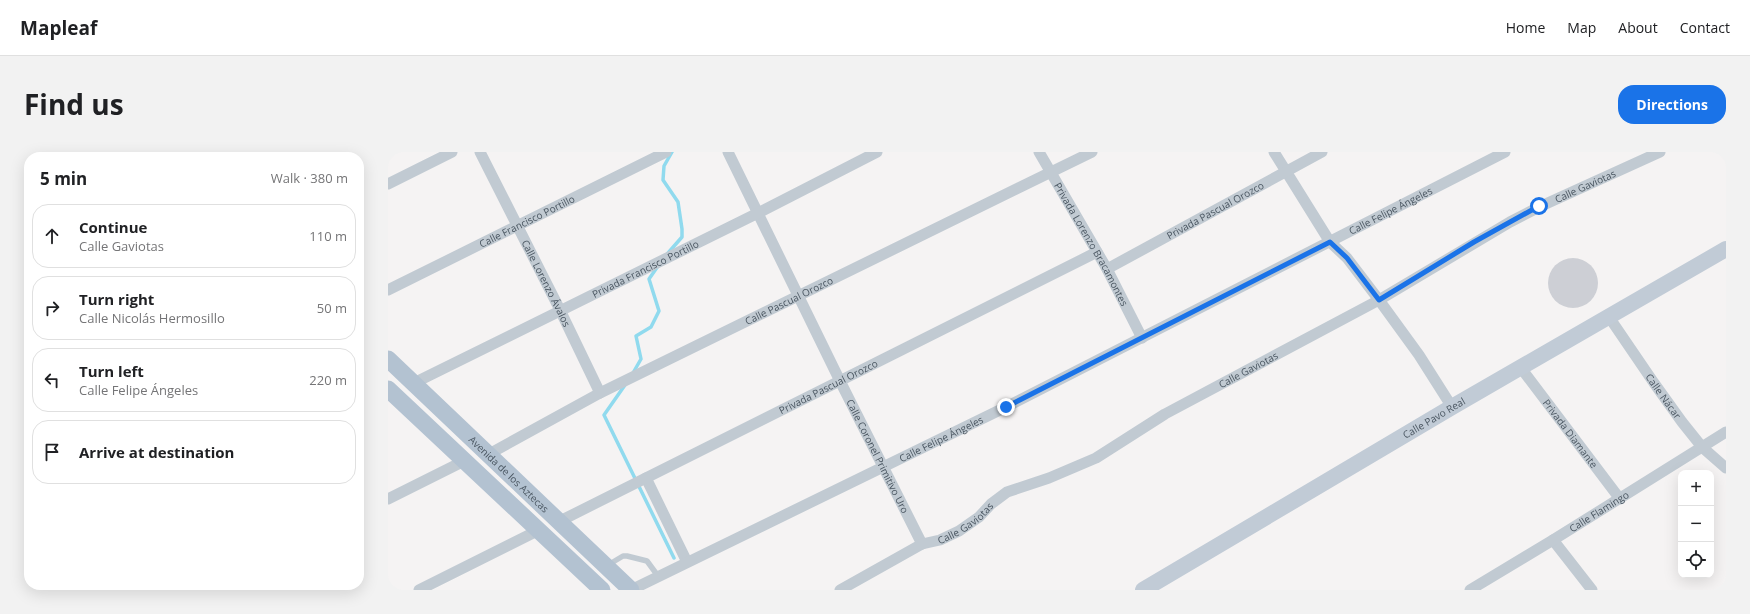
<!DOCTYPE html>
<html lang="en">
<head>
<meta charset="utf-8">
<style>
  :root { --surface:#fff; --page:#f2f2f2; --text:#202124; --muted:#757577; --line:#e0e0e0; --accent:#1a73e8 }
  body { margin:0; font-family:"Open Sans",sans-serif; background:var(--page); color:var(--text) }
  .controls { position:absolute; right:12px; bottom:12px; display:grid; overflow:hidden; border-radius:8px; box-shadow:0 4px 16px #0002 }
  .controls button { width:36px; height:36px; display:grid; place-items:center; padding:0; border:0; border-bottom:1px solid var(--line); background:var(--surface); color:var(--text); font:20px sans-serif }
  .stop { position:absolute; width:12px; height:12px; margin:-9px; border:3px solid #1a73e8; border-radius:50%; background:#fff }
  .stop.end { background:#1a73e8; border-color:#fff; box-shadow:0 1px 4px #0008 }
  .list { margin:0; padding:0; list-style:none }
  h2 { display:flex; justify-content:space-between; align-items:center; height:52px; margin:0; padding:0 16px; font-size:17px }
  h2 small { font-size:13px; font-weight:400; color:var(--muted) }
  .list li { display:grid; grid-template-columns:26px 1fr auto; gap:12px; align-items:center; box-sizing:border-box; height:64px; margin:0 8px 8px; padding:0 8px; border:1px solid var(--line); border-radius:16px }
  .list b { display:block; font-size:15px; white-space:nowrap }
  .list p { margin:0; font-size:13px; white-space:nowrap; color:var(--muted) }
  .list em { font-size:13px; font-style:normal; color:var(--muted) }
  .icon { flex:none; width:22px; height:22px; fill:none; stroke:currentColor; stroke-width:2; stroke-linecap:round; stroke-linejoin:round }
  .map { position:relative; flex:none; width:1338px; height:438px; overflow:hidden; border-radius:16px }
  header { display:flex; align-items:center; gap:24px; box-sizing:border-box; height:56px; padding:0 20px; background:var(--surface); border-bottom:1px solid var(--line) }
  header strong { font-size:19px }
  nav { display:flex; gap:22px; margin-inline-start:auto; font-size:14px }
  .intro { display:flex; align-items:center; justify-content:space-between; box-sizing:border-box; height:96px; padding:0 24px }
  h1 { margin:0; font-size:28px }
  .button { padding:10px 18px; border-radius:16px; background:var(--accent); color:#fff; font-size:14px; font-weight:700 }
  main { display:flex; gap:24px; padding:0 24px }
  aside { flex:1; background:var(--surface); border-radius:16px; box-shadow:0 4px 16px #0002 }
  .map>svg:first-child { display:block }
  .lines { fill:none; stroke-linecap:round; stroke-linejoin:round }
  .stream { stroke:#90daee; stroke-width:3.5 }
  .building { fill:#cdcfd5 }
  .lane { stroke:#c1cad2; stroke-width:5.5 }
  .street { stroke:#c1cad2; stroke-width:11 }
  .secondary { stroke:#c1cbd6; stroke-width:16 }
  .primary { stroke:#b3c2d1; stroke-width:17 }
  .route { stroke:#1a73e8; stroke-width:5 }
  .labels { text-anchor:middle; stroke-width:3.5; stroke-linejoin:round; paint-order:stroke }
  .street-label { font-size:10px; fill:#4a5661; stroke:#fff }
</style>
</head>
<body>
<header>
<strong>Mapleaf</strong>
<nav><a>Home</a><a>Map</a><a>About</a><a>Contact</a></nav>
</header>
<div class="intro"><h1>Find us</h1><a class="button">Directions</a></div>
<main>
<aside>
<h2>5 min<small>Walk · 380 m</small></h2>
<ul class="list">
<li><svg class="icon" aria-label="ahead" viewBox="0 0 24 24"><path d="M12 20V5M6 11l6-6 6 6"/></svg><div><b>Continue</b><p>Calle Gaviotas</p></div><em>110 m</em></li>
<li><svg class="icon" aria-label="right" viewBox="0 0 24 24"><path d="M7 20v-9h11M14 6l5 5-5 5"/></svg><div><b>Turn right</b><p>Calle Nicolás Hermosillo</p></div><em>50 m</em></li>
<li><svg class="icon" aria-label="left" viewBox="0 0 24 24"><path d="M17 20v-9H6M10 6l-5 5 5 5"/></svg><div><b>Turn left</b><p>Calle Felipe Ángeles</p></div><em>220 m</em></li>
<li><svg class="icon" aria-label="arrive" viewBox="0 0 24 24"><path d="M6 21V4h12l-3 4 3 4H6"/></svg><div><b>Arrive at destination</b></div></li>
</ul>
</aside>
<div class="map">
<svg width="1338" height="438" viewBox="0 0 1338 438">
  <rect width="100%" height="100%" fill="#f5f3f3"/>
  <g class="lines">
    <g class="stream">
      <polyline points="280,101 294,85 294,77 290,50 275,28 276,14 284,0"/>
      <polyline points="245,221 253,207 248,184 263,175 271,159 261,127 270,114"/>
      <polyline points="237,233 216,263 286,406"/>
    </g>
  </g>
  <circle class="building" cx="1185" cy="131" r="25"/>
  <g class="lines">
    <polyline class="lane" points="220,413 235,404 239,404 259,409 270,424"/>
    <g class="street">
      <path id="s1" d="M92 0 172 158 212 241"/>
      <path id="s2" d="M340 0 452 229 534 392"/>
      <path id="s3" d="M651 0 719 117 754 186"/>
      <polyline points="886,0 942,90 959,106 991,148 1031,203 1064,255"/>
      <polyline points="0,32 64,0"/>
      <path id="s4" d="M719 117 934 0"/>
      <path id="s5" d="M0 138 278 0"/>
      <path id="s6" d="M1221 165 1266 231 1294 270 1314 295 1338 316"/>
      <path id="s7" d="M1133 216 1232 347"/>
      <path id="s8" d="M26 231 370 61 489 0"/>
      <path id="s9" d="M101 302 212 241 704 0"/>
      <polyline points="258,326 299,410"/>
      <polyline points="0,347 76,309"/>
      <path id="s10" d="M172 369 709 100"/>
      <polyline points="1165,388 1204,438"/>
      <polyline points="31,438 151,378"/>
      <path id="s11" d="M243 438 618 255 1117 0"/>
      <path id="s12" d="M452 438 534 392 552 388 571 379 591 365 603 352 619 340 661 326 708 306 777 262 991 148 1122 70 1151 55 1272 0"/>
      <path id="s13" d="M1082 438 1165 388 1338 280"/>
    </g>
    <path class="secondary" id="s14" d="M755 438 1064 255 1338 97"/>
    <g class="primary">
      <path id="s15" d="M0 207 243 438"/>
      <polyline points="0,237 214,438"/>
    </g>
  </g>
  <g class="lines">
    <polyline class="route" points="618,255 942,90 959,106 991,148 1086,90 1151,54"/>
  </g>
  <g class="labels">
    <g class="street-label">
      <text dy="4" stroke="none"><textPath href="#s12" startOffset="851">Calle Gaviotas</textPath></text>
      <text dy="4" stroke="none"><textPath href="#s4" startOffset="123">Privada Pascual Orozco</textPath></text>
      <text dy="4" stroke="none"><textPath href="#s11" startOffset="849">Calle Felipe Ángeles</textPath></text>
      <text dy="4" stroke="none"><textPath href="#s5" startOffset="155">Calle Francisco Portillo</textPath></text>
      <text dy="4" stroke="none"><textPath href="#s3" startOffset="106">Privada Lorenzo Bracamontes</textPath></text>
      <text dy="4" stroke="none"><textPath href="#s8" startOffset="258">Privada Francisco Portillo</textPath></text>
      <text dy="4" stroke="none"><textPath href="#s1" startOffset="147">Calle Lorenzo Ávalos</textPath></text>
      <text dy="4" stroke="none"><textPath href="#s9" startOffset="337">Calle Pascual Orozco</textPath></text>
      <text dy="4" stroke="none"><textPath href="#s12" startOffset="467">Calle Gaviotas</textPath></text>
      <text dy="4" stroke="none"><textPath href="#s10" startOffset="300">Privada Pascual Orozco</textPath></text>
      <text dy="4" stroke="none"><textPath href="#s6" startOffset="96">Calle Nácar</textPath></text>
      <text dy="4" stroke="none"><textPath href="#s14" startOffset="338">Calle Pavo Real</textPath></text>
      <text dy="4" stroke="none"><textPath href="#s7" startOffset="82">Privada Diamante</textPath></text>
      <text dy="4" stroke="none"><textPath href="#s11" startOffset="345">Calle Felipe Ángeles</textPath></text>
      <text dy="4" stroke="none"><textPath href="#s2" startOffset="339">Calle Coronel Primitivo Uro</textPath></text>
      <text dy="4" stroke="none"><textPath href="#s15" startOffset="167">Avenida de los Aztecas</textPath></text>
      <text dy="4" stroke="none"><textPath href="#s13" startOffset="151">Calle Flamingo</textPath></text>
      <text dy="4" stroke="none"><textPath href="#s12" startOffset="143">Calle Gaviotas</textPath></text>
    </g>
  </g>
</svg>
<div class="controls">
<button>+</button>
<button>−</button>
<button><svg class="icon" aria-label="locate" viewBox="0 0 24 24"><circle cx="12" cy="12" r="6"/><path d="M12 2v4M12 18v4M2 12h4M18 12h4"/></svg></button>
</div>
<div class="stop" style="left:1151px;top:54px"></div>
<div class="stop end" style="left:618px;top:255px"></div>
</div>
</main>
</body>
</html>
